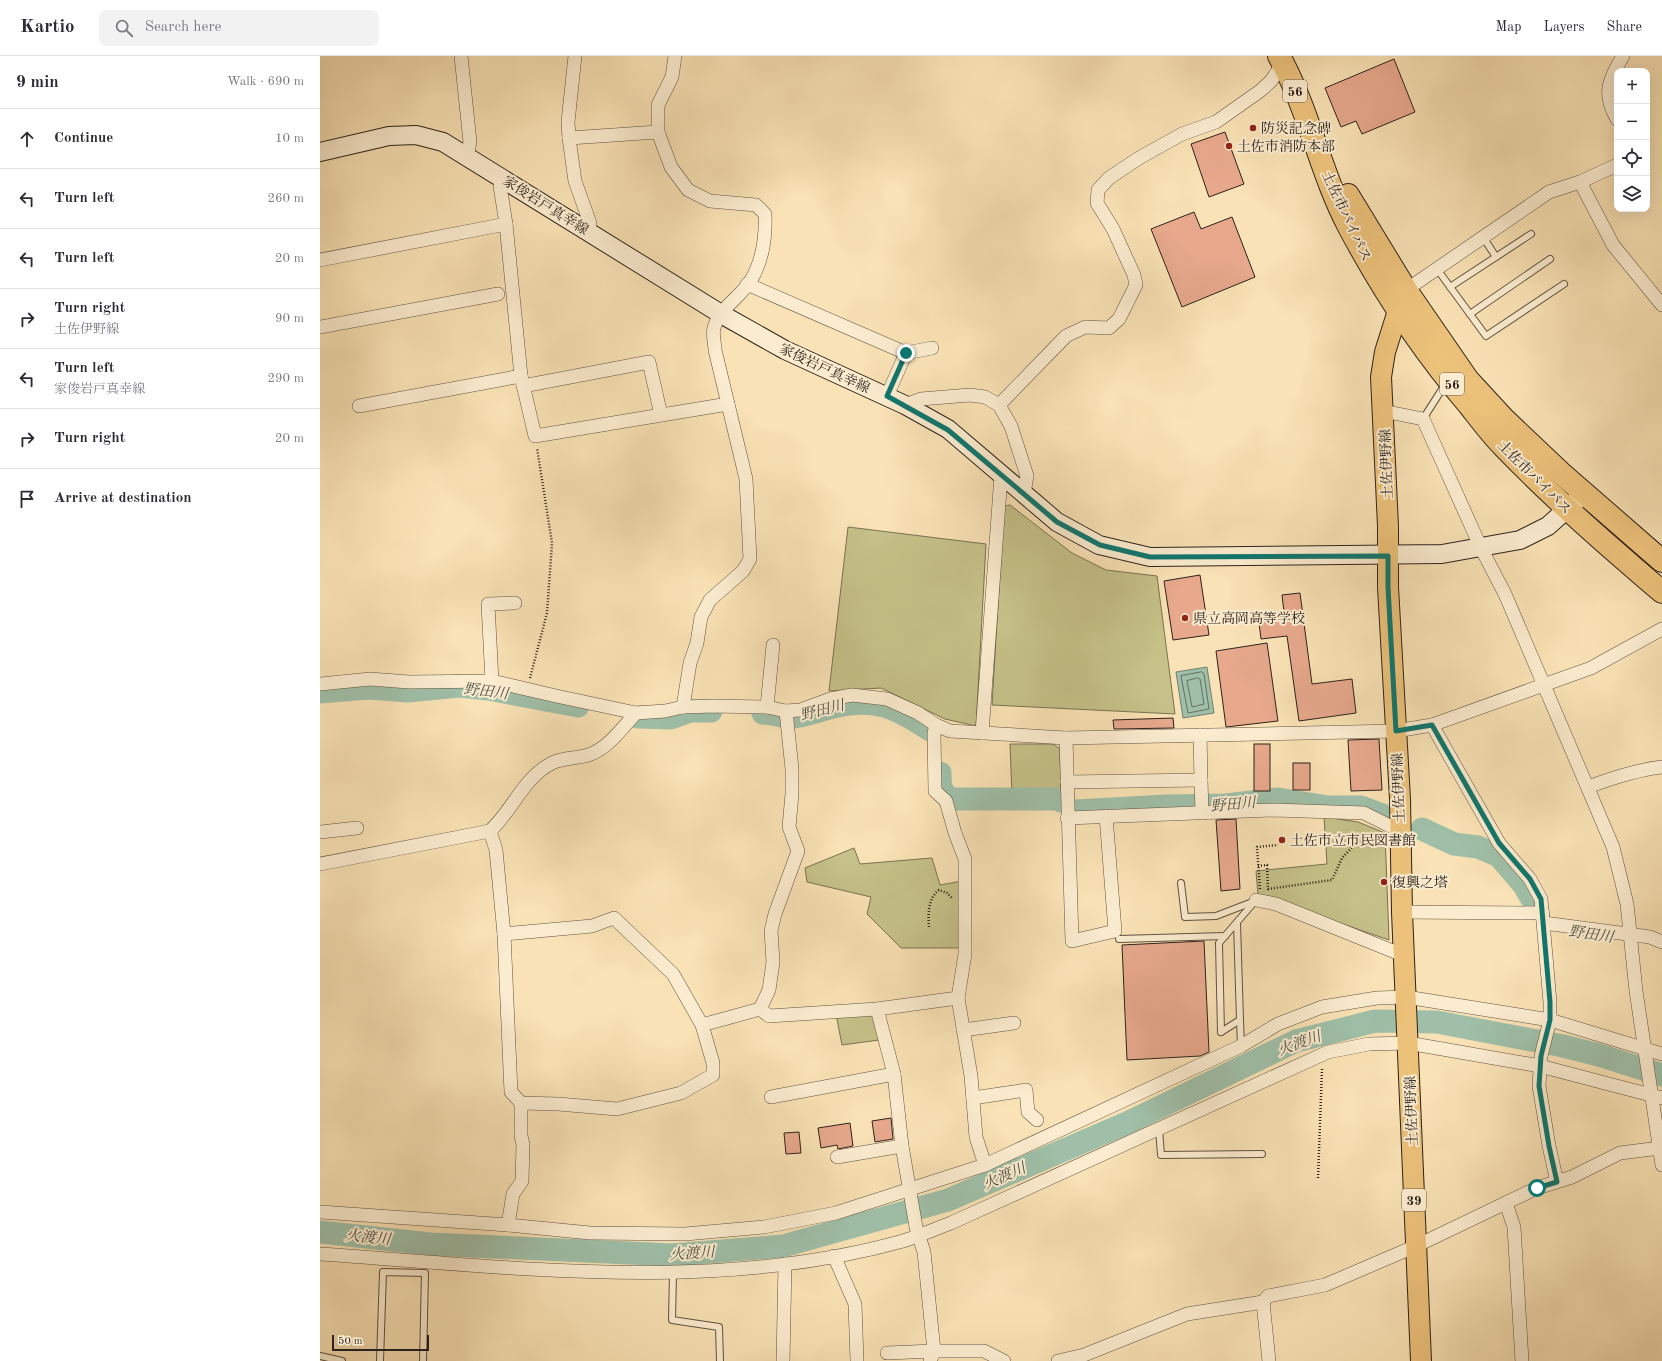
<!DOCTYPE html>
<html lang="en">
<head>
<meta charset="utf-8">
<style>
  :root { --surface:#fff; --page:#f2f2f3; --text:#2b2b33; --muted:#7c7c81; --line:#e1e1e2 }
  body { margin:0; font-family:"Old Standard TT","Noto Serif JP",serif; background:var(--page); color:var(--text) }
  .controls { position:absolute; right:12px; top:12px; display:grid; overflow:hidden; border-radius:8px; box-shadow:0 4px 16px #0002 }
  .controls button { width:36px; height:36px; display:grid; place-items:center; padding:0; border:0; border-bottom:1px solid var(--line); background:var(--surface); color:var(--text); font:20px sans-serif }
  .scale { position:absolute; left:12px; bottom:10px; width:97px; box-sizing:border-box; padding-left:4px; border:2px solid #2d221c; border-top:0; font-size:11px; line-height:14px; white-space:nowrap; color:#2d221c; -webkit-text-stroke:3px #fbeccf; paint-order:stroke }
  .stop { position:absolute; width:12px; height:12px; margin:-9px; border:3px solid #0f766e; border-radius:50%; background:#fff }
  .stop.end { background:#0f766e; border-color:#fff; box-shadow:0 1px 4px #0008 }
  .list { margin:0; padding:0; list-style:none }
  h2 { display:flex; justify-content:space-between; align-items:center; height:52px; margin:0; padding:0 16px; font-size:17px }
  h2 small { font-size:13px; font-weight:400; color:var(--muted) }
  .list li { display:grid; grid-template-columns:26px 1fr auto; gap:12px; align-items:center; box-sizing:border-box; height:60px; padding:0 16px; border-top:1px solid var(--line) }
  .list b { display:block; font-size:15px; white-space:nowrap }
  .list p { margin:0; font-size:13px; white-space:nowrap; color:var(--muted) }
  .list em { font-size:13px; font-style:normal; color:var(--muted) }
  .icon { flex:none; width:22px; height:22px; fill:none; stroke:currentColor; stroke-width:2; stroke-linecap:round; stroke-linejoin:round }
  .map { position:relative; flex:none; width:1342px; height:1305px; overflow:hidden }
  header { display:flex; align-items:center; gap:24px; box-sizing:border-box; height:56px; padding:0 20px; background:var(--surface); border-bottom:1px solid var(--line) }
  header strong { font-size:19px }
  nav { display:flex; gap:22px; margin-inline-start:auto; font-size:14px }
  .search { width:280px; height:36px; background:var(--page); display:flex; align-items:center; gap:10px; box-sizing:border-box; padding:0 14px; border-radius:8px; color:var(--muted); font-size:15px }
  main { display:flex }
  aside { flex:1; background:var(--surface) }
  .map>svg:first-child { display:block }
  .green { fill:#c5c188; stroke:#797252 }
  .water { fill:#9fbfa8; stroke:#718070 }
  .lines { fill:none; stroke-linecap:round; stroke-linejoin:round }
  .shore { stroke:#667062; stroke-width:1 }
  .river { stroke:#9fbfa8; stroke-width:23 }
  .building { fill:#e7a88c; stroke:#2d221c }
  .lane-casing { stroke:#605242; stroke-width:8 }
  .street-casing { stroke:#605242; stroke-width:14 }
  .secondary-casing { stroke:#2d221c; stroke-width:20 }
  .primary-casing { stroke:#2d221c; stroke-width:22 }
  .highway-casing { stroke:#2d221c; stroke-width:24 }
  .path { stroke:#2d221c; stroke-width:2.5; stroke-dasharray:1 2; stroke-linecap:butt }
  .lane { stroke:#fbeccf; stroke-width:6 }
  .street { stroke:#fbeccf; stroke-width:13 }
  .secondary { stroke:#fbeccf; stroke-width:18 }
  .primary { stroke:#ecc17a; stroke-width:20 }
  .highway { stroke:#ecc17a; stroke-width:22 }
  .route { stroke:#0f766e; stroke-width:5 }
  .poi-dot { fill:#8f2418; stroke:#fbeccf; stroke-width:1.5 }
  .labels { text-anchor:middle; stroke-width:4; stroke-linejoin:round; paint-order:stroke }
  .shield { fill:#fbeccf; stroke:#6b5f52; stroke-width:1 }
  .shield-label { font-size:13px; font-weight:bold; fill:#2d221c }
  .poi-label { font-size:14px; fill:#2d221c; stroke:#fbeccf; text-anchor:start }
  .street-label { font-size:14px; fill:#2d221c; stroke:#fbeccf }
  .water-label { font-size:15px; font-style:italic; fill:#4f5146; stroke:#fbeccf }
</style>
</head>
<body>
<header>
<strong>Kartio</strong>
<div class="search"><svg class="icon" aria-label="search" viewBox="0 0 24 24"><circle cx="10" cy="10" r="6"/><path d="M15 15l6 6"/></svg>Search here</div>
<nav><a>Map</a><a>Layers</a><a>Share</a></nav>
</header>
<main>
<aside>
<h2>9 min<small>Walk · 690 m</small></h2>
<ul class="list">
<li><svg class="icon" aria-label="ahead" viewBox="0 0 24 24"><path d="M12 20V5M6 11l6-6 6 6"/></svg><div><b>Continue</b></div><em>10 m</em></li>
<li><svg class="icon" aria-label="left" viewBox="0 0 24 24"><path d="M17 20v-9H6M10 6l-5 5 5 5"/></svg><div><b>Turn left</b></div><em>260 m</em></li>
<li><svg class="icon" aria-label="left" viewBox="0 0 24 24"><path d="M17 20v-9H6M10 6l-5 5 5 5"/></svg><div><b>Turn left</b></div><em>20 m</em></li>
<li><svg class="icon" aria-label="right" viewBox="0 0 24 24"><path d="M7 20v-9h11M14 6l5 5-5 5"/></svg><div><b>Turn right</b><p>土佐伊野線</p></div><em>90 m</em></li>
<li><svg class="icon" aria-label="left" viewBox="0 0 24 24"><path d="M17 20v-9H6M10 6l-5 5 5 5"/></svg><div><b>Turn left</b><p>家俊岩戸真幸線</p></div><em>290 m</em></li>
<li><svg class="icon" aria-label="right" viewBox="0 0 24 24"><path d="M7 20v-9h11M14 6l5 5-5 5"/></svg><div><b>Turn right</b></div><em>20 m</em></li>
<li><svg class="icon" aria-label="arrive" viewBox="0 0 24 24"><path d="M6 21V4h12l-3 4 3 4H6"/></svg><div><b>Arrive at destination</b></div></li>
</ul>
</aside>
<div class="map">
<svg width="1342" height="1305" viewBox="0 0 1342 1305">
  <rect width="100%" height="100%" fill="#f9e2b5"/>
  <filter id="stains"><feTurbulence type="fractalNoise" baseFrequency=".005" numOctaves="4"/><feColorMatrix values="0 0 0 0 .2 0 0 0 0 .09 0 0 0 0 .02 0 0 0 .5 -.17"/></filter>
  <radialGradient id="worn" r=".72"><stop offset=".6" stop-color="#630" stop-opacity="0"/><stop offset="1" stop-color="#630" stop-opacity=".3"/></radialGradient>
  <g class="green">
    <polygon points="690,449 752,497 786,514 837,520 855,658 672,649 684,450"/>
    <polygon points="528,471 666,488 656,670 625,663 561,632 509,635"/>
    <polygon points="690,688 733,688 740,693 741,741 692,740"/>
    <polygon points="1004,761 1038,766 1065,777 1069,884 938,839 936,815 1007,808"/>
    <polygon points="534,792 540,808 612,802 620,829 642,825 639,892 581,892 547,858 551,841 487,826 485,812"/>
    <polygon points="553,956 559,984 522,989 516,958"/>
  </g>
  <polygon class="water" points="887,611 894,657 863,662 856,616"/>
  <g class="lines">
    <g class="shore">
      <polygon points="882,616 884,618 889,653 868,657 861,620"/>
      <polygon points="878,622 880,623 884,648 872,651 867,625"/>
    </g>
    <g class="river">
      <polyline points="0,636 48,632 88,635 139,630 168,633 258,650"/>
      <path d="M443 657C452 657 465 662 473 661 485 660 497 655 509 652 553 641 573 649 610 674"/>
      <polyline points="318,661 351,662 370,655 391,655"/>
      <path d="M620 717C620 729 620 736 631 743H737L741 745"/>
      <polyline points="755,755 847,750 906,749 958,743 1008,751 1041,751 1068,761"/>
      <polyline points="1102,773 1134,788 1158,791 1179,800 1203,828 1216,850"/>
      <polyline points="0,1176 110,1188 353,1199 463,1190 628,1144 809,1066 976,985 1055,965 1117,966 1243,990 1279,999 1342,1019"/>
    </g>
  </g>
  <g class="building">
    <polygon points="1074,3 1095,56 1042,78 1036,65 1021,71 1005,32"/>
    <polygon points="905,76 924,128 889,141 871,88"/>
    <polygon points="874,156 881,173 912,161 935,221 862,251 831,173"/>
    <polygon points="880,519 889,579 853,584 844,525"/>
    <polygon points="980,537 992,628 1032,623 1036,657 979,665 967,580 941,583 938,559 964,556 962,539"/>
    <polygon points="947,587 958,665 906,671 896,595"/>
    <polygon points="853,662 854,672 794,673 793,664"/>
    <polygon points="1059,683 1062,734 1031,735 1028,684"/>
    <rect x="934" y="688" width="16" height="47"/>
    <rect x="973" y="707" width="17" height="27"/>
    <polygon points="916,763 920,833 901,835 896,764"/>
    <polygon points="884,885 889,996 880,1000 807,1004 802,889"/>
    <polygon points="571,1062 573,1083 555,1086 552,1065"/>
    <polygon points="530,1067 533,1090 518,1093 517,1089 501,1092 498,1072"/>
    <polygon points="479,1076 481,1097 466,1098 464,1077"/>
  </g>
  <g class="lines">
    <g class="lane-casing">
      <g id="lane">
        <polyline points="1163,181 1176,201"/>
        <polyline points="1117,213 1166,280 1244,228"/>
        <polyline points="1130,231 1211,178"/>
        <polyline points="1150,258 1230,203"/>
        <polyline points="1103,363 1126,327"/>
        <polyline points="861,827 865,861 896,860 935,845"/>
        <polyline points="799,883 905,880"/>
        <polyline points="920,964 921,990"/>
        <polyline points="901,976 899,887 936,844"/>
        <polyline points="901,976 920,964 917,867"/>
        <polyline points="839,1073 841,1099 942,1098"/>
        <polyline points="353,1217 352,1264 399,1271 400,1305"/>
        <polyline points="0,1300 22,1305"/>
        <polyline points="60,1305 63,1216 105,1217 103,1305"/>
      </g>
    </g>
    <g class="street-casing">
      <g id="street">
        <polyline points="141,0 150,86 147,101"/>
        <polyline points="255,0 248,66 249,82 255,125 270,167 269,176"/>
        <path d="M355 0 352 21 338 49V76L351 111 368 134 390 145 436 149 445 158C446 181 443 204 431 224 421 241 399 252 394 272 392 278 395 288 395 294L426 423 430 503 423 515 390 544 381 561 377 587 370 607 363 651"/>
        <path d="M1297 63C1282 37 1289 24 1303 0"/>
        <polyline points="249,82 338,76"/>
        <polyline points="1260,126 1293,189 1342,249"/>
        <polyline points="0,204 186,168"/>
        <polyline points="427,228 586,297"/>
        <polyline points="1086,234 1229,136 1260,126 1297,109"/>
        <polyline points="0,271 178,238"/>
        <polyline points="201,320 215,380 408,348"/>
        <polyline points="203,330 329,306 341,359"/>
        <polyline points="567,340 586,297 612,292"/>
        <polyline points="585,349 601,343 650,339 665,341 679,349 691,370 707,420 704,437"/>
        <polyline points="679,349 746,280 765,271 789,272 799,263 816,229 814,219 793,173 777,147 778,134 789,122 819,102 862,78 896,66 940,35 951,25 963,7"/>
        <polyline points="39,350 201,320 186,168 180,130 183,123"/>
        <polyline points="1063,355 1103,363 1161,492 1185,538 1293,791 1307,848 1316,935 1342,1109"/>
        <polyline points="172,625 168,548 195,547"/>
        <polyline points="0,628 50,623 89,626 172,625 236,640 316,657 345,655 363,651 393,650 447,651 466,655 480,654 510,643 532,639 567,643 598,657 616,669 630,675 746,682 1076,675 1112,669 1271,612 1342,573"/>
        <polyline points="447,651 453,589"/>
        <polyline points="616,669 614,677 615,735 626,745 635,777 645,803 645,898 638,942 651,1020 656,1081 665,1109"/>
        <polyline points="1112,669 1179,787 1210,823 1221,843 1230,946 1230,964 1221,1000 1219,1030 1229,1090 1237,1126"/>
        <polyline points="662,677 681,420"/>
        <polyline points="746,682 752,885 795,875 786,760"/>
        <polyline points="881,724 882,757"/>
        <polyline points="747,726 881,724 880,679"/>
        <path d="M1268 731C1292 722 1316 714 1342 711"/>
        <polyline points="747,762 954,754 1044,757 1080,775"/>
        <polyline points="170,775 176,794 184,878 191,1036 201,1047 238,1048 297,1053 361,1037 393,1019 393,1007 382,969 440,953 449,934 453,906 451,875 455,858 478,795 469,771 472,738 472,713 466,655"/>
        <polyline points="0,776 37,772"/>
        <path d="M0 808 170 775C192 755 204 721 232 707 243 701 259 703 271 698 289 691 303 671 316 657"/>
        <polyline points="936,844 956,848 1085,900"/>
        <polyline points="1082,856 1223,857"/>
        <polyline points="1224,867 1330,881 1342,886"/>
        <polyline points="184,878 272,870 294,862 353,918 382,969"/>
        <polyline points="440,953 449,960 557,953 638,942"/>
        <polyline points="557,953 574,1018 582,1090 596,1171 604,1196 614,1295 664,1295 684,1305"/>
        <polyline points="643,974 694,967"/>
        <polyline points="451,1041 574,1018"/>
        <polyline points="653,1042 706,1034 708,1056 717,1064"/>
        <polyline points="201,1047 201,1080 203,1088 202,1125 193,1138 188,1169 270,1177 365,1178 444,1171 516,1157 665,1109 921,990 958,968 1002,951 1057,942 1086,941 1230,964 1342,998"/>
        <polyline points="517,1101 582,1090"/>
        <polyline points="1186,1147 1194,1171 1202,1305"/>
        <polyline points="0,1156 188,1169"/>
        <path d="M0 1198C193 1211 393 1238 583 1185 599 1180 615 1173 631 1167L1008 996 1049 988 1088 987 1220 1010 1342 1042"/>
        <polyline points="514,1200 535,1248 537,1305"/>
        <polyline points="943,1246 949,1305"/>
        <polyline points="567,1297 614,1295 610,1305"/>
        <polyline points="463,1305 465,1208"/>
        <polyline points="738,1305 764,1299 867,1258 943,1246 948,1240 1005,1229 1096,1190 1217,1132 1252,1121 1300,1097 1340,1092"/>
      </g>
    </g>
    <g class="secondary-casing">
      <polyline id="secondary" points="0,96 69,80 96,79 123,86 401,258 465,294 585,349 628,373 737,466 779,489 830,501 1122,498 1200,484 1228,470 1258,443"/>
    </g>
    <g class="primary-casing">
      <polyline id="primary" points="1082,242 1065,296 1061,321 1068,470 1068,531 1080,743 1082,856 1101,1305"/>
    </g>
    <g class="highway-casing">
      <g id="highway">
        <path d="M959 0C989 54 1000 116 1029 171 1063 235 1102 294 1149 349 1160 363 1171 378 1183 390 1233 442 1287 489 1342 536"/>
        <polyline points="1028,139 1086,234 1148,324 1183,362 1241,417 1342,505"/>
      </g>
    </g>
    <g class="path">
      <polyline points="210,622 227,557 232,487 217,392"/>
      <polyline points="938,810 947,809 948,833 1012,824 1022,802 1036,787 1052,786 1057,777"/>
      <polyline points="940,833 937,791 958,789"/>
      <path d="M609 871C608 858 608 842 619 834L627 837 632 842"/>
      <polyline points="998,1122 1002,1013"/>
    </g>
    <use href="#lane" class="lane"/>
    <use href="#street" class="street"/>
    <use href="#secondary" class="secondary"/>
    <use href="#primary" class="primary"/>
    <use href="#highway" class="highway"/>
  </g>
  <g class="lines">
    <polyline class="route" points="586,297 567,340 628,374 737,466 780,489 830,501 1068,500 1068,531 1076,675 1112,669 1179,787 1210,823 1221,843 1230,946 1230,964 1221,1000 1219,1030 1229,1090 1237,1126 1217,1132"/>
  </g>
  <g class="poi-dot">
    <circle cx="933" cy="72" r="4"/>
    <circle cx="909" cy="90" r="4"/>
    <circle cx="865" cy="562" r="4"/>
    <circle cx="962" cy="784" r="4"/>
    <circle cx="1064" cy="826" r="4"/>
  </g>
  <g class="labels">
    <g class="shield">
      <rect x="963" y="24" width="24" height="22" rx="3"/>
      <rect x="1120" y="317" width="24" height="22" rx="3"/>
      <rect x="1082" y="1133" width="24" height="22" rx="3"/>
    </g>
    <g class="shield-label">
      <text x="975" y="40">56</text>
      <text x="1132" y="333">56</text>
      <text x="1094" y="1149">39</text>
    </g>
    <g class="poi-label">
      <text x="941" y="77">防災記念碑</text>
      <text x="917" y="95">土佐市消防本部</text>
      <text x="873" y="567">県立高岡高等学校</text>
      <text x="970" y="789">土佐市立市民図書館</text>
      <text x="1072" y="831">復興之塔</text>
    </g>
    <g class="street-label">
      <text transform="translate(226 149) rotate(32)" y="5">家俊岩戸真幸線</text>
      <text transform="translate(1027 160) rotate(65)" y="5">土佐市バイパス</text>
      <text transform="translate(505 312) rotate(25)" y="5">家俊岩戸真幸線</text>
      <text transform="translate(1066 408) rotate(-92)" y="5">土佐伊野線</text>
      <text transform="translate(1215 421) rotate(45)" y="5">土佐市バイパス</text>
      <text transform="translate(1078 732) rotate(-92)" y="5">土佐伊野線</text>
      <text transform="translate(1091 1055) rotate(-92)" y="5">土佐伊野線</text>
    </g>
    <g class="water-label">
      <text transform="translate(166 635) rotate(7)" y="5">野田川</text>
      <text transform="translate(502 654) rotate(-14)" y="5">野田川</text>
      <text transform="translate(913 748) rotate(-5)" y="5">野田川</text>
      <text transform="translate(1271 878) rotate(8)" y="5">野田川</text>
      <text transform="translate(979 987) rotate(-20)" y="5">火渡川</text>
      <text transform="translate(684 1120) rotate(-24)" y="5">火渡川</text>
      <text transform="translate(48 1181) rotate(6)" y="5">火渡川</text>
      <text transform="translate(372 1197) rotate(-3)" y="5">火渡川</text>
    </g>
  </g>
  <rect width="100%" height="100%" filter="url(#stains)"/>
  <rect width="100%" height="100%" fill="url(#worn)"/>
</svg>
<div class="controls">
<button>+</button>
<button>−</button>
<button><svg class="icon" aria-label="locate" viewBox="0 0 24 24"><circle cx="12" cy="12" r="6"/><path d="M12 2v4M12 18v4M2 12h4M18 12h4"/></svg></button>
<button><svg class="icon" aria-label="layers" viewBox="0 0 24 24"><path d="M12 4l9 5-9 5-9-5zM3 14l9 5 9-5"/></svg></button>
</div>
<div class="scale">50 m</div>
<div class="stop" style="left:1217px;top:1132px"></div>
<div class="stop end" style="left:586px;top:297px"></div>
</div>
</main>
</body>
</html>
